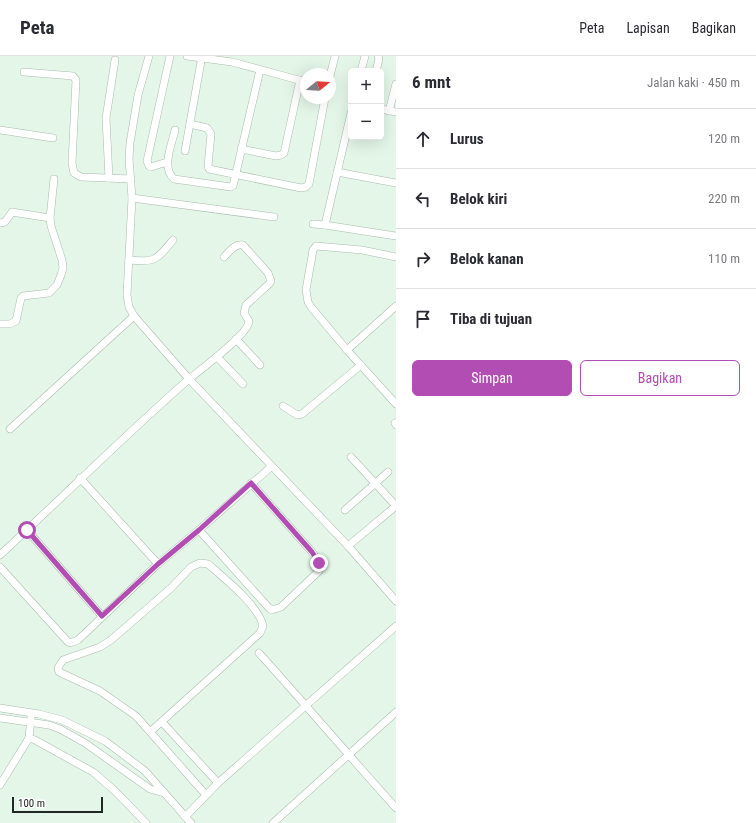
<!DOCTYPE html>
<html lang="id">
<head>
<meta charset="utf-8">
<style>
  :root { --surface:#fff; --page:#f7f7f7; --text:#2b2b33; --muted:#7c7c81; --line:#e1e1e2; --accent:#b14db3 }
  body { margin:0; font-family:"Roboto Condensed",sans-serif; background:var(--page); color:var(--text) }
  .controls { position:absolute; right:12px; top:12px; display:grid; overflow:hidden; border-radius:6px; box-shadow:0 4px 16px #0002 }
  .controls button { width:36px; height:36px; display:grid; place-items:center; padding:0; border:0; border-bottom:1px solid var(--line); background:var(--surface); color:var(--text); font:20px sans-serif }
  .compass { position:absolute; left:300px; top:12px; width:36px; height:36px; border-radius:50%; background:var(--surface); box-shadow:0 4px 16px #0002; rotate:72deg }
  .scale { position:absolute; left:12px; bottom:10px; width:91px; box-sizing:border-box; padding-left:4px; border:2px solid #212823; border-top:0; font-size:11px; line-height:14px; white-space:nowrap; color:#212823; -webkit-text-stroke:3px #fff; paint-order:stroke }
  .stop { position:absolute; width:12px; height:12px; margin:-9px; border:3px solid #b14db3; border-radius:50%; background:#fff }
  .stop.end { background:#b14db3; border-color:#fff; box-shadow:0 1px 4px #0008 }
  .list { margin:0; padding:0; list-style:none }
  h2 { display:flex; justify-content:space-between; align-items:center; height:52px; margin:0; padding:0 16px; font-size:17px }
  h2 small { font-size:13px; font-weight:400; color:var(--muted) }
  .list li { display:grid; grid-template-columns:26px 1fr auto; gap:12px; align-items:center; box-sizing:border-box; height:60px; padding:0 16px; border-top:1px solid var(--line) }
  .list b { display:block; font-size:15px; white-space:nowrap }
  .list em { font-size:13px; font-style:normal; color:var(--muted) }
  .actions { display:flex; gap:8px; padding:12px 16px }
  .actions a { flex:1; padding:9px 0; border:1px solid var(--accent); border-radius:6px; text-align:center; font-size:14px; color:var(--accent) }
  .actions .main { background:var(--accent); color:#fff }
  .icon { flex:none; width:22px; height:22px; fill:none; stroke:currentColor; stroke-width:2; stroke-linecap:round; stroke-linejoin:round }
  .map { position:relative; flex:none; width:396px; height:767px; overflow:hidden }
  header { display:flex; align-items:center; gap:24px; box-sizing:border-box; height:56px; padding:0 20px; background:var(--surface); border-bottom:1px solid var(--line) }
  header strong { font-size:19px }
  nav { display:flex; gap:22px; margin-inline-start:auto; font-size:14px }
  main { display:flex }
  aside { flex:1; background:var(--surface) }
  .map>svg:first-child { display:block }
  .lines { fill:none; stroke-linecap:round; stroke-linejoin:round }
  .minor-casing { stroke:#a9bbae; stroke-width:8 }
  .minor { stroke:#fff; stroke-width:7 }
  .route { stroke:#b14db3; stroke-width:5 }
</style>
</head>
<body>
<header>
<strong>Peta</strong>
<nav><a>Peta</a><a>Lapisan</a><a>Bagikan</a></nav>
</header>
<main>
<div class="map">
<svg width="396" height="767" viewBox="0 0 396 767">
  <rect width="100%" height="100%" fill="#e3f6e8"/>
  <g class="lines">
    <g class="minor-casing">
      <g id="minor">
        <polyline points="149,0 138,39 130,87 129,103 132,142 127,239 129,251 134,260 189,323 348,490 396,545"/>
        <polyline points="187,0 232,6 306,26"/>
        <polyline points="361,15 365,0"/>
        <polyline points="376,15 379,3 378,0"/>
        <polyline points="24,16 73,20 76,24 72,107 74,117 81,121 131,123"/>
        <polyline points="330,20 335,0"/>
        <polyline points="381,53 396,56"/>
        <polyline points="389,55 396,28"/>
        <polyline points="190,68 207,72 211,78 208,110 209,113 301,132 306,131 309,128 325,42"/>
        <polyline points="0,74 53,82"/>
        <path d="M175 74C172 88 161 112 174 123L231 131 233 130 260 14"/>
        <polyline points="241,93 276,100 281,99 284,97 300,24"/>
        <polyline points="185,95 202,0"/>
        <polyline points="167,106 151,111 149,110 147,105 170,0"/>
        <polyline points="337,116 396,127"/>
        <polyline points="109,122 106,62 115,4"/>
        <polyline points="132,142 274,161"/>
        <polyline points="0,167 5,166 12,156 50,162"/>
        <polyline points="313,168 325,169 396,180"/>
        <polyline points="325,169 351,57"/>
        <polyline points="396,201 362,194 316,190 313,194 312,200 306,234 308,246 311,251 347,294 396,348"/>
        <path d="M129 204C155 207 157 204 173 184"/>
        <polyline points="0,268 10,268 16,265 21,242 23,240 49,237 57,229 61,219 63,212 62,204 51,170 50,162 54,123"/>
        <polyline points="236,283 260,309"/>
        <polyline points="347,294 396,250"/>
        <polyline points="217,301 243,328"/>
        <polyline points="283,350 297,359 302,358 361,309"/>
        <polyline points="395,367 396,369"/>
        <polyline points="10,373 134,260"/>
        <polyline points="351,401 396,450"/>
        <polyline points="80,422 158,508"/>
        <polyline points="345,454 388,416"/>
        <polyline points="27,474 102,560"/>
        <path d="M199 474 269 552 272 554 281 551 319 515C321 508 316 502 312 496L251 427"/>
        <polyline points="348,490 396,450"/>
        <path d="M0 499C63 441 124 380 189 323 200 314 249 278 249 265L244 257 246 249 269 228 271 225 268 217 243 189C235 187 229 196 224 201"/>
        <path d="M0 511 68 586C72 587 74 586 78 584L158 508 199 474 272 410"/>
        <path d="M259 597C305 648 350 701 396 752"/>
        <polyline points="0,652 39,658 62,664 105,685 145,715 191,767"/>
        <polyline points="0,662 49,669 60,673 85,687 150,733 164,737"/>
        <polyline points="162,666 218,727"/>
        <path d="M150 676 260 577 263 570C259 550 224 522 208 508L200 507 191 511 171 532 111 584 100 591 63 604 58 612 59 616 100 635 136 660 206 739"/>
        <polyline points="29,682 31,661"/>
        <polyline points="0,729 29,682 35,684 93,716 114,734 146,767"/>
        <polyline points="185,761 218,727 396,570"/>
        <polyline points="273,767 396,656"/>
      </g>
    </g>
    <use href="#minor" class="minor"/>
  </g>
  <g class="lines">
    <polyline class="route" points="27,474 102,560 158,508 199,474 251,427 312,496 319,507"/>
  </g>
</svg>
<div class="controls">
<button>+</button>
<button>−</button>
</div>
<svg class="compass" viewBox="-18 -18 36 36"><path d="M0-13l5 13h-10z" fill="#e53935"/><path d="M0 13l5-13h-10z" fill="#7c7c81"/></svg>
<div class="scale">100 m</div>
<div class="stop" style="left:27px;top:474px"></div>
<div class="stop end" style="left:319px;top:507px"></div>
</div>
<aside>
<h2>6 mnt<small>Jalan kaki · 450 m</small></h2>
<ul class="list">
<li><svg class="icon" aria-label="ahead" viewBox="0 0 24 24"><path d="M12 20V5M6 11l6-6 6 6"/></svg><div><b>Lurus</b></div><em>120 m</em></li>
<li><svg class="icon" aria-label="left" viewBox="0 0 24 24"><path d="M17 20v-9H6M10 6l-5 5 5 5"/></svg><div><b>Belok kiri</b></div><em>220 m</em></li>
<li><svg class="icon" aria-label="right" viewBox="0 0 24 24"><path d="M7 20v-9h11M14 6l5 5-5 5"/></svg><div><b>Belok kanan</b></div><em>110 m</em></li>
<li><svg class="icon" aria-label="arrive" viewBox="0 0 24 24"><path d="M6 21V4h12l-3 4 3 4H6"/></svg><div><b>Tiba di tujuan</b></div></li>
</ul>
<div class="actions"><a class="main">Simpan</a><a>Bagikan</a></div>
</aside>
</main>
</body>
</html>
